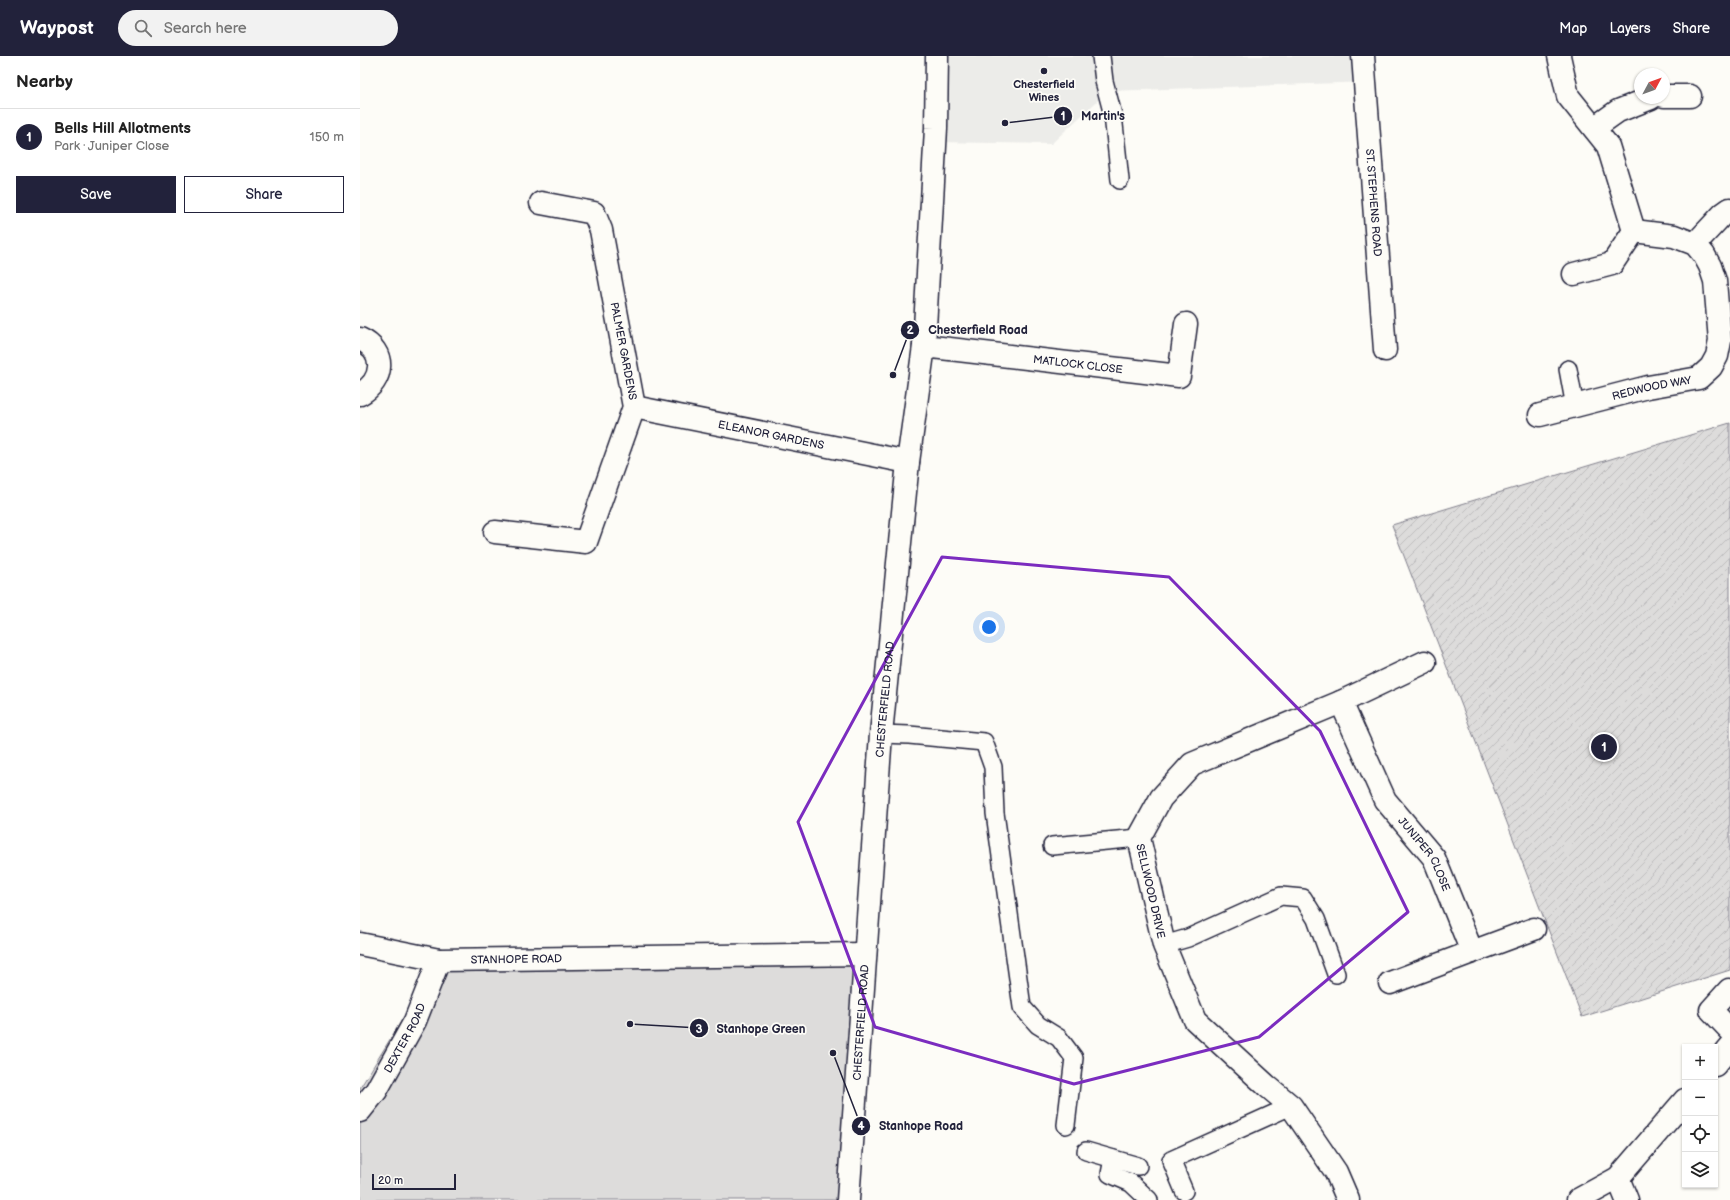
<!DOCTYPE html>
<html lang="en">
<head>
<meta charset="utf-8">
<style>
  :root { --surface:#fff; --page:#f2f2f2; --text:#222; --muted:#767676; --line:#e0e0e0; --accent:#22223b }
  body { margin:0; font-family:"Balsamiq Sans",sans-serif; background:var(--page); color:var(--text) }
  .controls { position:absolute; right:12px; bottom:12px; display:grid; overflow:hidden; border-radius:0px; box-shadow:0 1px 3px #0004 }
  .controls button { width:36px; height:36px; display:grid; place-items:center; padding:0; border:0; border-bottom:1px solid var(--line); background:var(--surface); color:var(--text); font:20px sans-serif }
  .compass { position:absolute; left:1274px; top:12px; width:36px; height:36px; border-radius:50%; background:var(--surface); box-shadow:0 1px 3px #0004; rotate:49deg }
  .scale { position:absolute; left:12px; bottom:10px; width:84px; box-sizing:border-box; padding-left:4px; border:2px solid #22223b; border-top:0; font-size:11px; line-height:14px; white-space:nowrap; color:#22223b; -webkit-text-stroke:3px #fdfcf7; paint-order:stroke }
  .you { position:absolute; left:629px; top:571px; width:14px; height:14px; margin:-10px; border:3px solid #fff; border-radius:50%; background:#1a73e8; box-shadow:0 0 0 6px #1a73e833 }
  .badge { display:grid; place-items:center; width:26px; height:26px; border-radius:50%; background:var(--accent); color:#fff; font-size:13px; font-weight:700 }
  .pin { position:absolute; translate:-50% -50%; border:2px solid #fff; box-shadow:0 1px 4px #0006 }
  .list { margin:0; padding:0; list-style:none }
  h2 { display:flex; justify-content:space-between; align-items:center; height:52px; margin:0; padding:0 16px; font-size:17px }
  h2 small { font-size:13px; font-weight:400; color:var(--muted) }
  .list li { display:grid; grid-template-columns:26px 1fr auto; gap:12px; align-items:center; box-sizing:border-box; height:56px; padding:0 16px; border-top:1px solid var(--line) }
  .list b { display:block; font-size:15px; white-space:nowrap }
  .list p { margin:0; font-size:13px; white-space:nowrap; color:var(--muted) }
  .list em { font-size:13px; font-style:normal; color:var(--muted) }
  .actions { display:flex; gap:8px; padding:12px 16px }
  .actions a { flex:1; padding:9px 0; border:1px solid var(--accent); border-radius:0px; text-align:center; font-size:14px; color:var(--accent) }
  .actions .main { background:var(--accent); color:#fff }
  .icon { flex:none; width:22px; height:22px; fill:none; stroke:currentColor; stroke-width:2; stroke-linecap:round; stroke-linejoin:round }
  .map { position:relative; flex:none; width:1370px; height:1144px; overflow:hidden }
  header { display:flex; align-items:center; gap:24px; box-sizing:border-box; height:56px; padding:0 20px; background:var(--accent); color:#fff }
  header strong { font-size:19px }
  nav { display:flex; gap:22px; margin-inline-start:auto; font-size:14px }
  .search { width:280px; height:36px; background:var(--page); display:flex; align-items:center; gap:10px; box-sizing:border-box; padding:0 14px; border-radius:22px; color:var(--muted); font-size:15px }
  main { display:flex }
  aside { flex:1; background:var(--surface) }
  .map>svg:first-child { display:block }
  .built { fill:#ecece9 }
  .grass { fill:#dddcdb; stroke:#807f8b }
  .garden { fill:url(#garden-furrows); stroke:#807f8b }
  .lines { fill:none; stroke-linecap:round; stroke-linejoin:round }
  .lane-casing { stroke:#22223b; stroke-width:20 }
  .street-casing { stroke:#22223b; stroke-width:25 }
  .lane { stroke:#fdfcf7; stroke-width:17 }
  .street { stroke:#fdfcf7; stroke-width:22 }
  .marked { fill:none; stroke:#7b2cbf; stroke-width:3; stroke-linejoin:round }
  .poi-dot { fill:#22223b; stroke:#fdfcf7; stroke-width:1.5 }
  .labels { text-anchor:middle; stroke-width:3.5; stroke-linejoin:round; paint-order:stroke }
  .poi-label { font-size:11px; font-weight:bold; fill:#22223b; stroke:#fdfcf7 }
  .street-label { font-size:11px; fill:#22223b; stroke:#fdfcf7 }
  .leader { fill:none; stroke:#22223b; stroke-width:1.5 }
  .callout-dot { fill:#22223b; stroke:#fdfcf7; stroke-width:1.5 }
  .mark-label { font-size:12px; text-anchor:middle; font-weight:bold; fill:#fff }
  .callout-label { font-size:12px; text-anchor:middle; font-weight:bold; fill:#22223b; stroke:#fdfcf7; stroke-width:3.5; stroke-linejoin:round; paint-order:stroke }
</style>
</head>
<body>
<header>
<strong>Waypost</strong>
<div class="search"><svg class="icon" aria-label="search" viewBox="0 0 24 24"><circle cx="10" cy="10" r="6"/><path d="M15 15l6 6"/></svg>Search here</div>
<nav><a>Map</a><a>Layers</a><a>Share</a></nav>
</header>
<main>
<aside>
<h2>Nearby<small></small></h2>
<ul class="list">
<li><span class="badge">1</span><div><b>Bells Hill Allotments</b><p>Park · Juniper Close</p></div><em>150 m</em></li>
</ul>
<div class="actions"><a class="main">Save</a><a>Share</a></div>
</aside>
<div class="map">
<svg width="1370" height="1144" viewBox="0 0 1370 1144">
  <defs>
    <pattern id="garden-furrows" width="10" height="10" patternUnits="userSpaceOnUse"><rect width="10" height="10" fill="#dddcdb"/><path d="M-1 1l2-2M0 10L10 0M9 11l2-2" fill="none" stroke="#bdbcbd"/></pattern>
  </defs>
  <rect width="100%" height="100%" fill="#fdfcf7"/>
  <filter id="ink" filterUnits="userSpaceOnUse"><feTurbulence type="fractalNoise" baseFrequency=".025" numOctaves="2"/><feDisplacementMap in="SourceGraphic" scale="8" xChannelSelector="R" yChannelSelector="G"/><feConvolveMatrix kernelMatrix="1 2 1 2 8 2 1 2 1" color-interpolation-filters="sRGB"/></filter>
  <g filter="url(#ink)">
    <polygon class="built" points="577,0 1007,0 1010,26 748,35 691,88 575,86"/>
    <polygon class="grass" points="505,898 488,1144 0,1144 0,1032 79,904"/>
    <polygon class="garden" points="1370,367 1370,914 1222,961 1032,469"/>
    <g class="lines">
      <g class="lane-casing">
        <g id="lane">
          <polyline points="741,0 744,25 753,59 760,124"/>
          <polyline points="1208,313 1215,351"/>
          <polyline points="521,678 549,679 624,686 633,711 635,757 662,951 678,969 699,982 714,1002 706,1069"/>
          <polyline points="692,790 779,782"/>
          <polyline points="804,889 828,882 921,840 943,842 956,863 976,918"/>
          <polyline points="726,1095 778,1110"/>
          <polyline points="753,1103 750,1118 771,1127 789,1144"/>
          <polyline points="824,1135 811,1104 931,1050"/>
        </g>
      </g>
      <g class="street-casing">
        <g id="street">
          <path id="s1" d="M1003 0 1025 294"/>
          <polyline points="1199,0 1208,40 1248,90 1274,175 1252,208 1214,218"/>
          <polyline points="1304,40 1330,40"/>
          <polyline points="1234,72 1258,55 1291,42"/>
          <polyline points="1335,188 1363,158 1370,153"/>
          <path d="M0 283C27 295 24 325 0 338"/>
          <path id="s2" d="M564 290 819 320 826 268"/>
          <path id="s3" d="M274 351 548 406"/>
          <path id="s4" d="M1180 359 1288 331 1339 322 1351 311 1357 300 1360 285 1355 225 1350 210 1344 199 1335 188 1314 180 1274 175"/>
          <polyline points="135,476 226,486 274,351 241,174 234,157 181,147"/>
          <path id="s5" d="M981 646 1025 744 1074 802 1112 896 1174 873"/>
          <path id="s6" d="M0 888 79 904 505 898"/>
          <polyline points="1030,927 1112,896"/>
          <polyline points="1369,934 1351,954 1370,974"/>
          <polyline points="1355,1009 1370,991"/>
          <path id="s7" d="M0 1055 16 1035 55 965 79 904"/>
          <polyline points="1258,1122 1267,1144"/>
          <path id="s8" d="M488 1144 521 678 548 406 564 290 576 72 577 0"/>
          <polyline points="988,1144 976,1116 931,1050 907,1030 835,964 804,889 779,782 801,742 832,708 981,646 1065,606"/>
          <polyline points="1218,1144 1258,1122 1325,1044"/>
        </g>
      </g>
      <use href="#lane" class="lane"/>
      <use href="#street" class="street"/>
    </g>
  </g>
  <path class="marked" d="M582 501 809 521 960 675 1048 856 899 981 714 1028 515 971 438 766Z"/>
  <circle class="poi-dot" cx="684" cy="15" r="4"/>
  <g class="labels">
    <g class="poi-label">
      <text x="684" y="32">Chesterfield<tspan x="684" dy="13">Wines</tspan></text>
    </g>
    <g class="street-label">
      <text dy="4" stroke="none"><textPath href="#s1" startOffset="147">ST. STEPHENS ROAD</textPath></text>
      <text transform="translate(264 295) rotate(79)" y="4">PALMER GARDENS</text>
      <text dy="4" stroke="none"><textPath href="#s2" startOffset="155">MATLOCK CLOSE</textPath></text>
      <text dy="4" stroke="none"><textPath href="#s4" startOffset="115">REDWOOD WAY</textPath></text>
      <text dy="4" stroke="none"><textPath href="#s3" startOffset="140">ELEANOR GARDENS</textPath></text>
      <text dy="4" stroke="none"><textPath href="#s8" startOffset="502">CHESTERFIELD ROAD</textPath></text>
      <text dy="4" stroke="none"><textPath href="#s5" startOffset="175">JUNIPER CLOSE</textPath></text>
      <text transform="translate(791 835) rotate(77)" y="4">SELLWOOD DRIVE</text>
      <text dy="4" stroke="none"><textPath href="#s6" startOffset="158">STANHOPE ROAD</textPath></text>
      <text dy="4" stroke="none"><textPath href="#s8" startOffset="178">CHESTERFIELD ROAD</textPath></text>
      <text dy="4" stroke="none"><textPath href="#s7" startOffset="86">DEXTER ROAD</textPath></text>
    </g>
  </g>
  <path class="leader" d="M645 67L703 60M533 319L550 274M270 968L339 972M473 997L501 1070"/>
  <g class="callout-dot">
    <circle cx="645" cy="67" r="4"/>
    <circle cx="533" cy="319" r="4"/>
    <circle cx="270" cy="968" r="4"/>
    <circle cx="473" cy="997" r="4"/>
    <circle cx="703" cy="60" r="10"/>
    <circle cx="550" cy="274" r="10"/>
    <circle cx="339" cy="972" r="10"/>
    <circle cx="501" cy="1070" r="10"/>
  </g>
  <g class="mark-label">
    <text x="703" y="64">1</text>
    <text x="550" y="278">2</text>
    <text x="339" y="977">3</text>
    <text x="501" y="1074">4</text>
  </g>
  <g class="callout-label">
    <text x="743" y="64">Martin's</text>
    <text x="618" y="278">Chesterfield Road</text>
    <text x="401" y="977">Stanhope Green</text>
    <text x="561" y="1074">Stanhope Road</text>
  </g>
</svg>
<div class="controls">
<button>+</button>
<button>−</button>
<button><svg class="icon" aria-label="locate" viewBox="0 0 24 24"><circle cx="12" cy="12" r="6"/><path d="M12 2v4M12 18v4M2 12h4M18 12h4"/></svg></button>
<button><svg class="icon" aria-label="layers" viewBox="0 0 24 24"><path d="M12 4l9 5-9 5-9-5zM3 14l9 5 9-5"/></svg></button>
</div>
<svg class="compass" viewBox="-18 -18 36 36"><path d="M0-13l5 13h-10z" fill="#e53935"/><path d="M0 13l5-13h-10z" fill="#767676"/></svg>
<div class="scale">20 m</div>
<div class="you"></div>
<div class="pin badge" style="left:1244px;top:691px">1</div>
</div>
</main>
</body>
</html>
